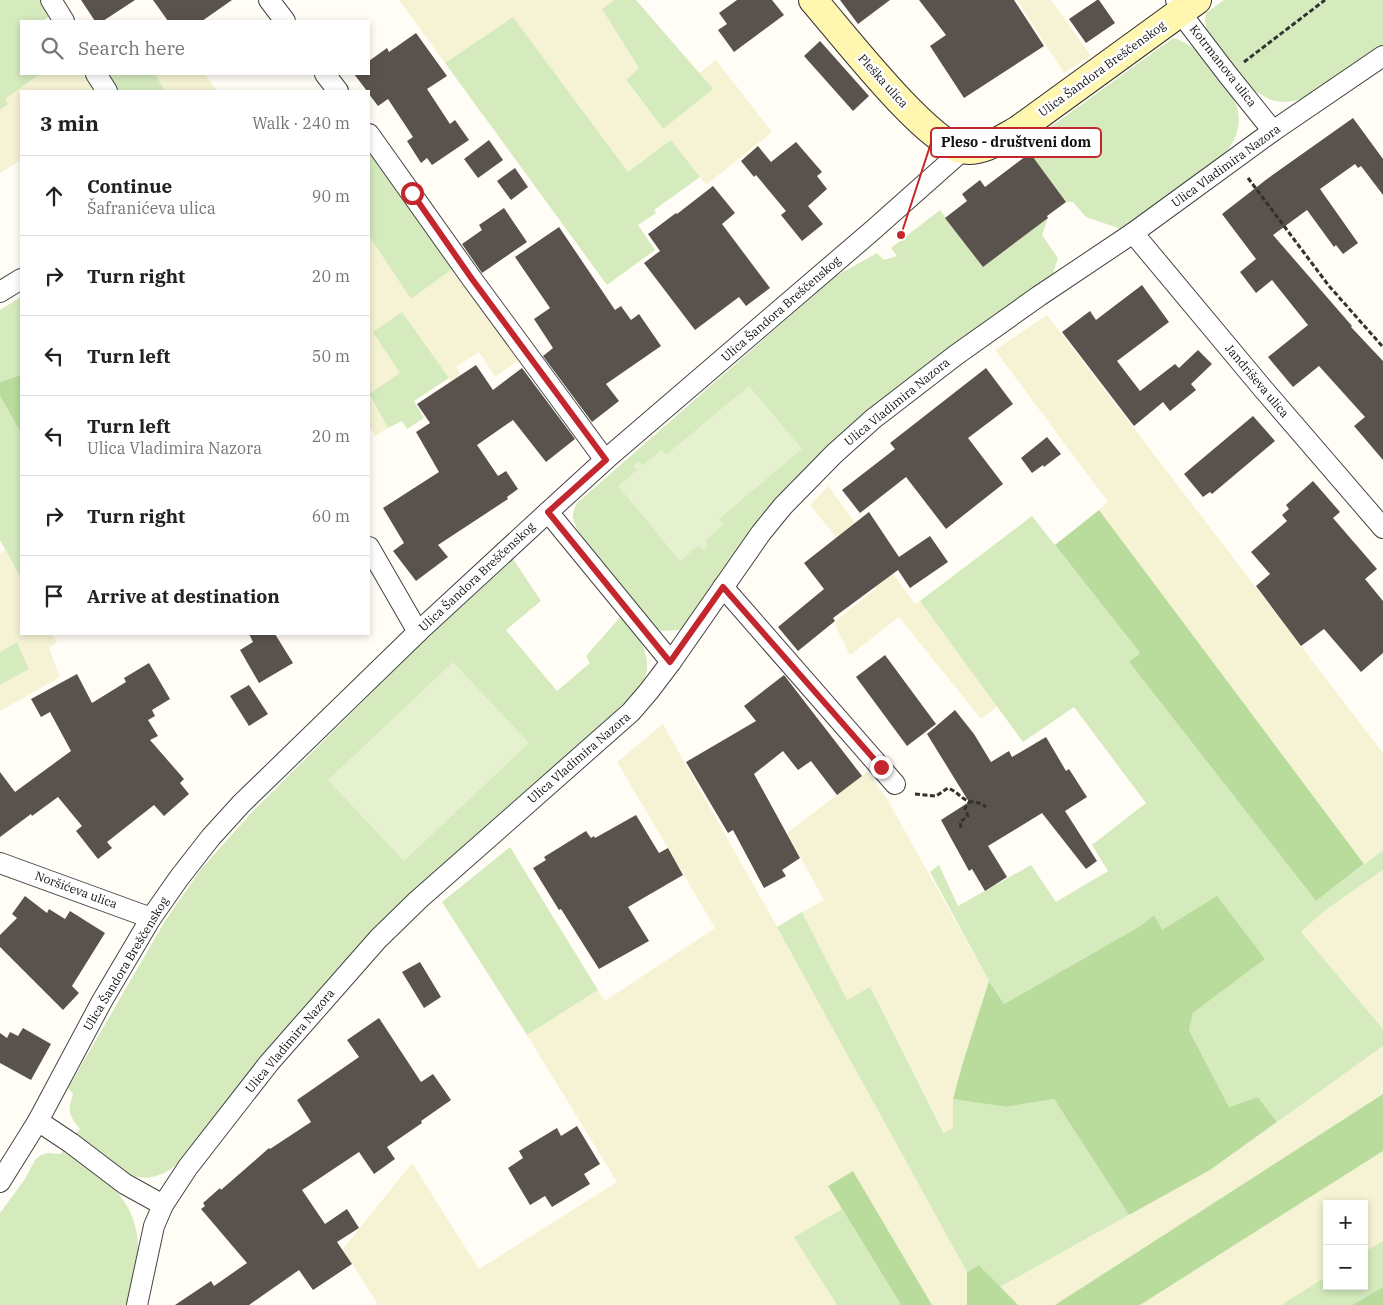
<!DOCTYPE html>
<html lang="en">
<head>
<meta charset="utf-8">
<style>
  :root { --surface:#fff; --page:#f2f2f2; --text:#222; --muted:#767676; --line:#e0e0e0 }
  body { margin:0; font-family:"IBM Plex Serif",serif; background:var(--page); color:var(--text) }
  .controls { position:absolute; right:15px; bottom:15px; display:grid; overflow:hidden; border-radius:0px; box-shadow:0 2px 8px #0003 }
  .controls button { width:45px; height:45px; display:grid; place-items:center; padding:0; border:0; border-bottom:1px solid var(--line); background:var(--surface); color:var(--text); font:25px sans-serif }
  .stop { position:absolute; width:15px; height:15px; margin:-11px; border:4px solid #c4262e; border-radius:50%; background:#fff }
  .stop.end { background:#c4262e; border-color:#fff; box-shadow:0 1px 5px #0008 }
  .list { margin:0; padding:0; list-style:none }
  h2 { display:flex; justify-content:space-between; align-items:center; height:65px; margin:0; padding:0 20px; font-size:21px }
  h2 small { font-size:16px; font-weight:400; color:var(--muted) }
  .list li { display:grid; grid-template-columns:32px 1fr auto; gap:15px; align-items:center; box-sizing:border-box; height:80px; padding:0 20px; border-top:1px solid var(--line) }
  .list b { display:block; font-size:19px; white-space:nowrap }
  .list p { margin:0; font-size:16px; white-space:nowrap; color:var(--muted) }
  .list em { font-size:16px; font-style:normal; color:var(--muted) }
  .icon { flex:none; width:28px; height:28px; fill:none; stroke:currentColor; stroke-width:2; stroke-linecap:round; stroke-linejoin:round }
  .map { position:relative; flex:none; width:1383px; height:1305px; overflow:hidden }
  .search { position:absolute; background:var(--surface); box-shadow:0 2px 8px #0003; left:20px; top:20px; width:350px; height:55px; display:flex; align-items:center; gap:12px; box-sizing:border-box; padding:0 18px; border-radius:0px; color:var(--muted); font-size:19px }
  .panel { position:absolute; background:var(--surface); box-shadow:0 2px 8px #0003; left:20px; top:90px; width:350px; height:545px; border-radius:0px }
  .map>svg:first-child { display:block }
  .farmland { fill:#f6f3d4 }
  .green { fill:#d5ebbd }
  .forest { fill:#b9dc9c }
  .pitch { fill:#e6f2cf }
  .building { fill:#5a524d }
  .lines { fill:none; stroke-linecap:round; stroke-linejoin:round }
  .street-casing { stroke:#444; stroke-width:22 }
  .secondary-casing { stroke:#333; stroke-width:30 }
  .path { stroke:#333; stroke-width:3; stroke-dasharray:5 2.5; stroke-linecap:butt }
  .street { stroke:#fff; stroke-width:20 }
  .secondary { stroke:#fff6b0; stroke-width:28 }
  .route { stroke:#c4262e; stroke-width:6 }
  .labels { text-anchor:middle; stroke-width:5; stroke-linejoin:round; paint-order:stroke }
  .street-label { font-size:12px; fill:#111; stroke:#fff }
  .leader { fill:none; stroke:#c4262e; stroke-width:2 }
  .callout-dot { fill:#c4262e; stroke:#fff; stroke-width:2 }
  .callout { fill:#fff; stroke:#c4262e; stroke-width:2 }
  .callout-label { font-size:14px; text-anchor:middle; font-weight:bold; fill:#111 }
</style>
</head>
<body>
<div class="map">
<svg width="1383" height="1305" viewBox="0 0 1383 1305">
  <rect width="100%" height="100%" fill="#fffdf5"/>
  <g class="farmland">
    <polygon points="399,0 614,0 602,9 639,68 626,81 663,129 712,89 699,73 716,60 772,132 706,185 671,140 628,173 513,17 445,63"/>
    <polygon points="1017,0 1051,0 1091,56 1064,73"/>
    <polygon points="40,74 89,74 99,91 21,91 21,160 0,173 0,110 7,104 4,99"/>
    <polygon points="155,74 205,74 217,91 165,91"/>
    <polygon points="369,236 411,299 454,268 518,360 495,377 479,352 456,367 467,386 459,392 402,312 400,373 369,394"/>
    <polygon points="1047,315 1383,753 1383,850 1364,864 1099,510 1108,502 995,350"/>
    <polygon points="369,396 388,428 375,436 369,426"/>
    <polygon points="828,486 915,604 920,601 998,706 981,719 899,617 850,655 835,625 837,620 877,588 810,505"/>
    <polygon points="5,550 21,578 21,634 52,634 57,642 49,648 60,677 0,711 0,685 29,669 17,642 0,652 0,554"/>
    <polygon points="663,724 825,1012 967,1272 967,1305 932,1305 853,1171 828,1186 842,1209 795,1237 837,1305 378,1305 343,1249 412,1163 479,1269 617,1182 527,1035 598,990 605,1001 715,928 617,762"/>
    <polygon points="867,772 887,799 989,981 963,1062 953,1099 953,1128 945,1133 870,987 847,1000 802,912 824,900 787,833"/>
    <polygon points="1383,870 1383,1029 1301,932 1324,911"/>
    <polygon points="1383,1046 1383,1094 1055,1305 1018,1305 1000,1287 1210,1170"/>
    <polygon points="1383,1151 1383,1241 1364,1252 1364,1204 1327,1204 1327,1276 1281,1305 1140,1305"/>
  </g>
  <g class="green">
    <polygon points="0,0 43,0 52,15 42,21 21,21 21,74 40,74 5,99 8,104 0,110"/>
    <polygon points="614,0 636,0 713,89 663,129 626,80 639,68 602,9"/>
    <polygon points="1224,0 1383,0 1383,46 1309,96 1295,101 1281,102 1271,100 1251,89 1207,32 1205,20 1206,13"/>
    <polygon points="513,17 628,172 671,140 700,177 654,210 656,213 638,225 655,250 607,285 445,63"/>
    <path d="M1173 38C1195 44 1211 64 1224 82 1234 98 1243 113 1237 132 1235 139 1231 147 1225 152 1214 163 1199 173 1186 182 1164 198 1143 214 1121 229L1086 217 1073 202H1066L1030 153 1040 145 1038 140 1045 131Z"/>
    <polygon points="106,74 155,74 165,91 116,91"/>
    <polygon points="369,146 454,268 411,299 369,236"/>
    <path d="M940 210 983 267 1048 218 1042 235 1058 258 1052 276 866 412 834 440 772 507 690 620 680 630 662 631 656 628C639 608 576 540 573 518 572 513 575 508 577 503L836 276 877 253 884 260 897 256 891 248Z"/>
    <polygon points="21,297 21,375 0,382 0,310"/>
    <polygon points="402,312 449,378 414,401 424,418 407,429 402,421 388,428 369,394 400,373 373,332"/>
    <polygon points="0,396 21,433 21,578 0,540"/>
    <polygon points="1032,516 1140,653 1129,662 1316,901 1383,850 1383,870 1324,911 1301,932 1383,1029 1383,1046 1277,1122 1258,1097 1229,1107 1189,1030 1193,1013 1265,959 1161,930 1154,915 1142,925 1004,1004 989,981 930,872 939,865 958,906 1031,865 1056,902 1108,871 1092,845 1146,803 1074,707 1023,742 920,601"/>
    <path d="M513 559 541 601 506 630 557 691 590 663 586 656 622 615 643 646 647 659V671L643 682 631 697 412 893 304 1010 234 1092 177 1164C167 1173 152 1180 138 1177 122 1174 90 1146 75 1135L80 1129C69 1116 67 1111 73 1094L68 1088 165 921 201 869 254 810 422 643Z"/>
    <polygon points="17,642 29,669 0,685 0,652"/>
    <polygon points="510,847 598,990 527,1035 442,902"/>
    <polygon points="802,912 847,1000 870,987 944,1133 953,1128 953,1099 1006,1107 1054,1099 1129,1215 1000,1287 979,1265 967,1272 777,927"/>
    <path d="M64 1148C102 1175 140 1200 138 1252 137 1270 132 1288 129 1305H0V1213L25 1179 35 1160 41 1155 48 1153 61 1154Z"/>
    <polygon points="842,1209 901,1305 837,1305 794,1237"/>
    <polygon points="1383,1241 1383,1287 1352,1305 1281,1305 1327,1276 1327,1286 1364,1286 1364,1252"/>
  </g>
  <g class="forest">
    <polygon points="21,375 21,433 0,396 0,382"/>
    <polygon points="1099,510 1364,864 1316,901 1129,662 1140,653 1055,545"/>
    <polygon points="1217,896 1265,959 1193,1013 1189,1030 1229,1107 1258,1097 1277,1122 1210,1170 1129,1215 1054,1099 1006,1107 953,1099 963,1062 989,981 1004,1004 1142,925 1154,915 1162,930"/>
    <polygon points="1383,1094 1383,1151 1140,1305 1055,1305"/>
    <polygon points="853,1171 932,1305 901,1305 828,1186"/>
    <polygon points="979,1265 1018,1305 967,1305 967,1272"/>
    <polygon points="1383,1287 1383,1305 1352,1305"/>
  </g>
  <g class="pitch">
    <polygon points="749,386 802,449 719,519 723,525 705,541 708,545 703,550 699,545 680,561 618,486 637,470 633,466 639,461 643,465 661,450 666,455"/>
    <polygon points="453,662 529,743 404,861 328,780"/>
  </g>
  <g class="building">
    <polygon points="81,0 135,0 103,21 95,21"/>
    <polygon points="153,0 232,0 202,21 168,21"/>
    <polygon points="737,0 772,0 784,15 734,52 718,30 727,24 719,13"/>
    <polygon points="840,0 890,0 858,24"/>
    <polygon points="919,0 1014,0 1044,46 964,98 930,46 946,35"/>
    <polygon points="1097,0 1099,0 1115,23 1086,43 1069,19"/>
    <polygon points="416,33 447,76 427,89 450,124 455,120 469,140 432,165 427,158 421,163 407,141 413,137 388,99 378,106 369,94 369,91 367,91 354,74 369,74 369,61 387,48 389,52"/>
    <polygon points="820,41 869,96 853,111 804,56"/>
    <polygon points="1353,118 1383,159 1383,195 1361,166 1358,168 1355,164 1320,189 1358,243 1343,254 1336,245 1334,247 1307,210 1273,235 1352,326 1351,327 1383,361 1383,460 1354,426 1365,417 1319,366 1293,387 1268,357 1308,325 1272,280 1256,293 1240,272 1256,259 1222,214 1267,179"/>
    <polygon points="489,140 503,160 478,178 464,159"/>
    <polygon points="796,142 822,172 817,176 827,189 808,206 823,224 802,241 781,215 786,211 756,175 754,177 741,161 758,146 771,162"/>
    <polygon points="1030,153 1066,202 1047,216 1048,218 983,267 945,218 967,201 962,194 980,180 985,187"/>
    <polygon points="515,168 528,187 511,200 497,181"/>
    <polygon points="713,186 735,213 722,224 770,288 746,306 739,297 695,330 644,263 660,251 648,234 676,213 677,214"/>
    <polygon points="504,208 527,242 482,273 462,244 482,230 479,225"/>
    <polygon points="559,227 615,310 621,306 631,320 639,314 661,346 606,384 619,401 592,422 543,356 553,348 534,319 550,308 515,257"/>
    <polygon points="1142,285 1169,322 1117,361 1140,391 1175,364 1179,368 1198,350 1212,364 1191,384 1196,390 1170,411 1163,402 1134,426 1062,332 1090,311 1096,320"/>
    <polygon points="476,365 493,390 522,368 575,439 546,462 513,420 477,445 498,476 506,471 518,489 507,497 508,499 438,545 448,557 416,581 393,551 404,543 383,508 439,472 416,432 430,423 417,404"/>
    <polygon points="986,368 1013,404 968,438 1003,484 946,529 906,477 860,513 842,490 895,449 890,443"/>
    <polygon points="1253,416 1275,441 1212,494 1210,492 1203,497 1184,474"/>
    <polygon points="1047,437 1061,454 1044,467 1043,465 1032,473 1021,458"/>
    <polygon points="1313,481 1340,512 1333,518 1377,569 1365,579 1383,601 1383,653 1361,672 1324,629 1301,646 1256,586 1270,574 1251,552 1287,521 1282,515 1289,509 1286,505"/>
    <polygon points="869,512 899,557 930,536 948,562 910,588 898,570 833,618 835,621 798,651 778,627 824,589 804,563"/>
    <polygon points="249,634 275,634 293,663 259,683 240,650 253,642"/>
    <polygon points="885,655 936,724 907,746 856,677"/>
    <polygon points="149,663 170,699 152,710 155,716 148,720 158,736 150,740 184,779 180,783 189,794 164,816 154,805 107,842 112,848 98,859 76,831 82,826 58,797 32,816 31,814 0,837 0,772 15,792 71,751 50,712 41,717 31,699 77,674 92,703 126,682 124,678"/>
    <polygon points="784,675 862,776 837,795 811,761 798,770 783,751 754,774 800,858 782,870 786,876 764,888 733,830 728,833 686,762 756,721 744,706"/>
    <polygon points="249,685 268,714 249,726 230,696"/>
    <polygon points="955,710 974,734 991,762 1009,751 1012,757 1046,737 1066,771 1069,769 1087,797 1065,811 1097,861 1086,869 1042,813 988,846 1007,877 985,891 972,869 969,871 941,820 969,802 927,734"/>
    <polygon points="636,815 659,853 668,848 683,875 628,907 649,941 599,969 561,909 559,910 533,868 546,860 544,857 586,831 591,838 594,836 595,838"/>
    <polygon points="25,896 47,913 49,909 65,919 70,911 105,933 72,986 79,993 63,1010 0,947 0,935 17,918 12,914"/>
    <polygon points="420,962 441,997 424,1008 402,972"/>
    <polygon points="379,1018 421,1082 433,1074 451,1100 421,1121 422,1123 387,1147 395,1159 374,1174 359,1152 302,1190 325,1224 347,1209 359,1228 337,1242 352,1264 313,1290 299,1270 249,1305 175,1305 211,1281 214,1286 247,1263 201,1209 205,1206 203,1203 220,1188 221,1190 269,1148 270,1149 311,1122 297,1100 359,1057 347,1040"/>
    <polygon points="23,1028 51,1044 31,1080 0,1063 0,1033 7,1038 10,1032 18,1036"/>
    <polygon points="577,1126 600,1164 584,1174 590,1184 552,1207 545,1196 530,1205 508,1168 523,1158 519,1151 557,1128 561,1136"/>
  </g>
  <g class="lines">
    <g class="street-casing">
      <g id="street">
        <polyline points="51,0 64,21"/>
        <polyline points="269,0 285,21"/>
        <polyline points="1176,0 1189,24 1228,75 1273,131"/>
        <polyline points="96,74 107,91"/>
        <polyline points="325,74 338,91"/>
        <polyline points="369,134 472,279 605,460"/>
        <polyline points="1133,233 1264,390 1383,528"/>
        <polyline points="0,292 21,279"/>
        <polyline points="548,512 671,662"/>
        <polyline points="369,547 418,632"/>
        <polyline points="723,587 895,784"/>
        <polyline points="0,863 151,918"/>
        <polyline points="38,1121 71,1143 125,1184 163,1205"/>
        <polyline points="0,1182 38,1121 102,1001 151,918 179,878 211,837 241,804 418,632 548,512 605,460 873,230 963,150"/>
        <polyline points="137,1305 154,1226 163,1205 188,1167 269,1063 378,939 418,900 631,712 649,691 671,662 761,533 783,506 834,454 873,419 956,355 1039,296 1133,233 1273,131 1383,56"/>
      </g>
    </g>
    <g class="secondary-casing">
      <path id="secondary" d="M813 0C841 32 925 141 961 149 980 154 1002 139 1018 130L1197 0"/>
    </g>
    <g class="path">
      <polyline points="1244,62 1325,0"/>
      <polyline points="1248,178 1329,286 1383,347"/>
      <path d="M915 794 936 796 948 788C956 791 959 796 966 800 973 804 978 800 986 807"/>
      <polyline points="961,828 960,822 968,816 965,808 970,801"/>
    </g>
    <use href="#street" class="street"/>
    <use href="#secondary" class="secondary"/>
  </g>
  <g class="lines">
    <polyline class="route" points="412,193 472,279 606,460 548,512 670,662 723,587 881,767"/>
  </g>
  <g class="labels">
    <g class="street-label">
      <text transform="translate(1223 66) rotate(52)" y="4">Kotrmanova ulica</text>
      <text transform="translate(1102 69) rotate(-36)" y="4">Ulica Šandora Breščenskog</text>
      <text transform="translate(883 81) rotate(48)" y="4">Pleška ulica</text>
      <text transform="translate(1226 166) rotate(-36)" y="4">Ulica Vladimira Nazora</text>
      <text transform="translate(781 309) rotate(-41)" y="4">Ulica Šandora Breščenskog</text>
      <text transform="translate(1257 381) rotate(50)" y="4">Jandriševa ulica</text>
      <text transform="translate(897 402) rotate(-39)" y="4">Ulica Vladimira Nazora</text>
      <text transform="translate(477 577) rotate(-43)" y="4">Ulica Šandora Breščenskog</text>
      <text transform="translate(579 758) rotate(-41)" y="4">Ulica Vladimira Nazora</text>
      <text transform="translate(76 890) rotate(20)" y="4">Noršićeva ulica</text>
      <text transform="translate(126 964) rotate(-59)" y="4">Ulica Šandora Breščenskog</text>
      <text transform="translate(290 1041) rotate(-50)" y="4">Ulica Vladimira Nazora</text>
    </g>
  </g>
  <path class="leader" d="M901 235L931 143"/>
  <circle class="callout-dot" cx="901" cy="235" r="5"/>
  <rect class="callout" x="931" y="128" width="170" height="29" rx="5"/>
  <g class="callout-label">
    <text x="1016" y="147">Pleso - društveni dom</text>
  </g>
</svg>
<div class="controls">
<button>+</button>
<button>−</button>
</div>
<div class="stop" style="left:412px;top:193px"></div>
<div class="stop end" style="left:881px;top:767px"></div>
<div class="search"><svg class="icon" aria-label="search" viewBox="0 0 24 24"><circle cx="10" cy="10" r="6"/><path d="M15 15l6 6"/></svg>Search here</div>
<section class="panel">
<h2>3 min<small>Walk · 240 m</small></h2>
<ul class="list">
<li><svg class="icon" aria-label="ahead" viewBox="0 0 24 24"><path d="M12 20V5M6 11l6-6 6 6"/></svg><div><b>Continue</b><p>Šafranićeva ulica</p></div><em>90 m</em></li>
<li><svg class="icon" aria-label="right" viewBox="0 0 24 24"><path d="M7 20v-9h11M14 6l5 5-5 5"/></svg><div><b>Turn right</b></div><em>20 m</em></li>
<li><svg class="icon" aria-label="left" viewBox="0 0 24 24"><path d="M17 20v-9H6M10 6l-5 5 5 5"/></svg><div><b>Turn left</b></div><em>50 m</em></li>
<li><svg class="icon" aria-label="left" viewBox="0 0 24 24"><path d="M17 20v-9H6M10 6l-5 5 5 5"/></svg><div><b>Turn left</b><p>Ulica Vladimira Nazora</p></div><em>20 m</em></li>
<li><svg class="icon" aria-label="right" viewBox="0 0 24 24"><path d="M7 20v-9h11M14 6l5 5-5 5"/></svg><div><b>Turn right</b></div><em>60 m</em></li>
<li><svg class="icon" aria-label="arrive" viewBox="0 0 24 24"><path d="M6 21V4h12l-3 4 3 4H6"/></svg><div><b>Arrive at destination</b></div></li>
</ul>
</section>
</div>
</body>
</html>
